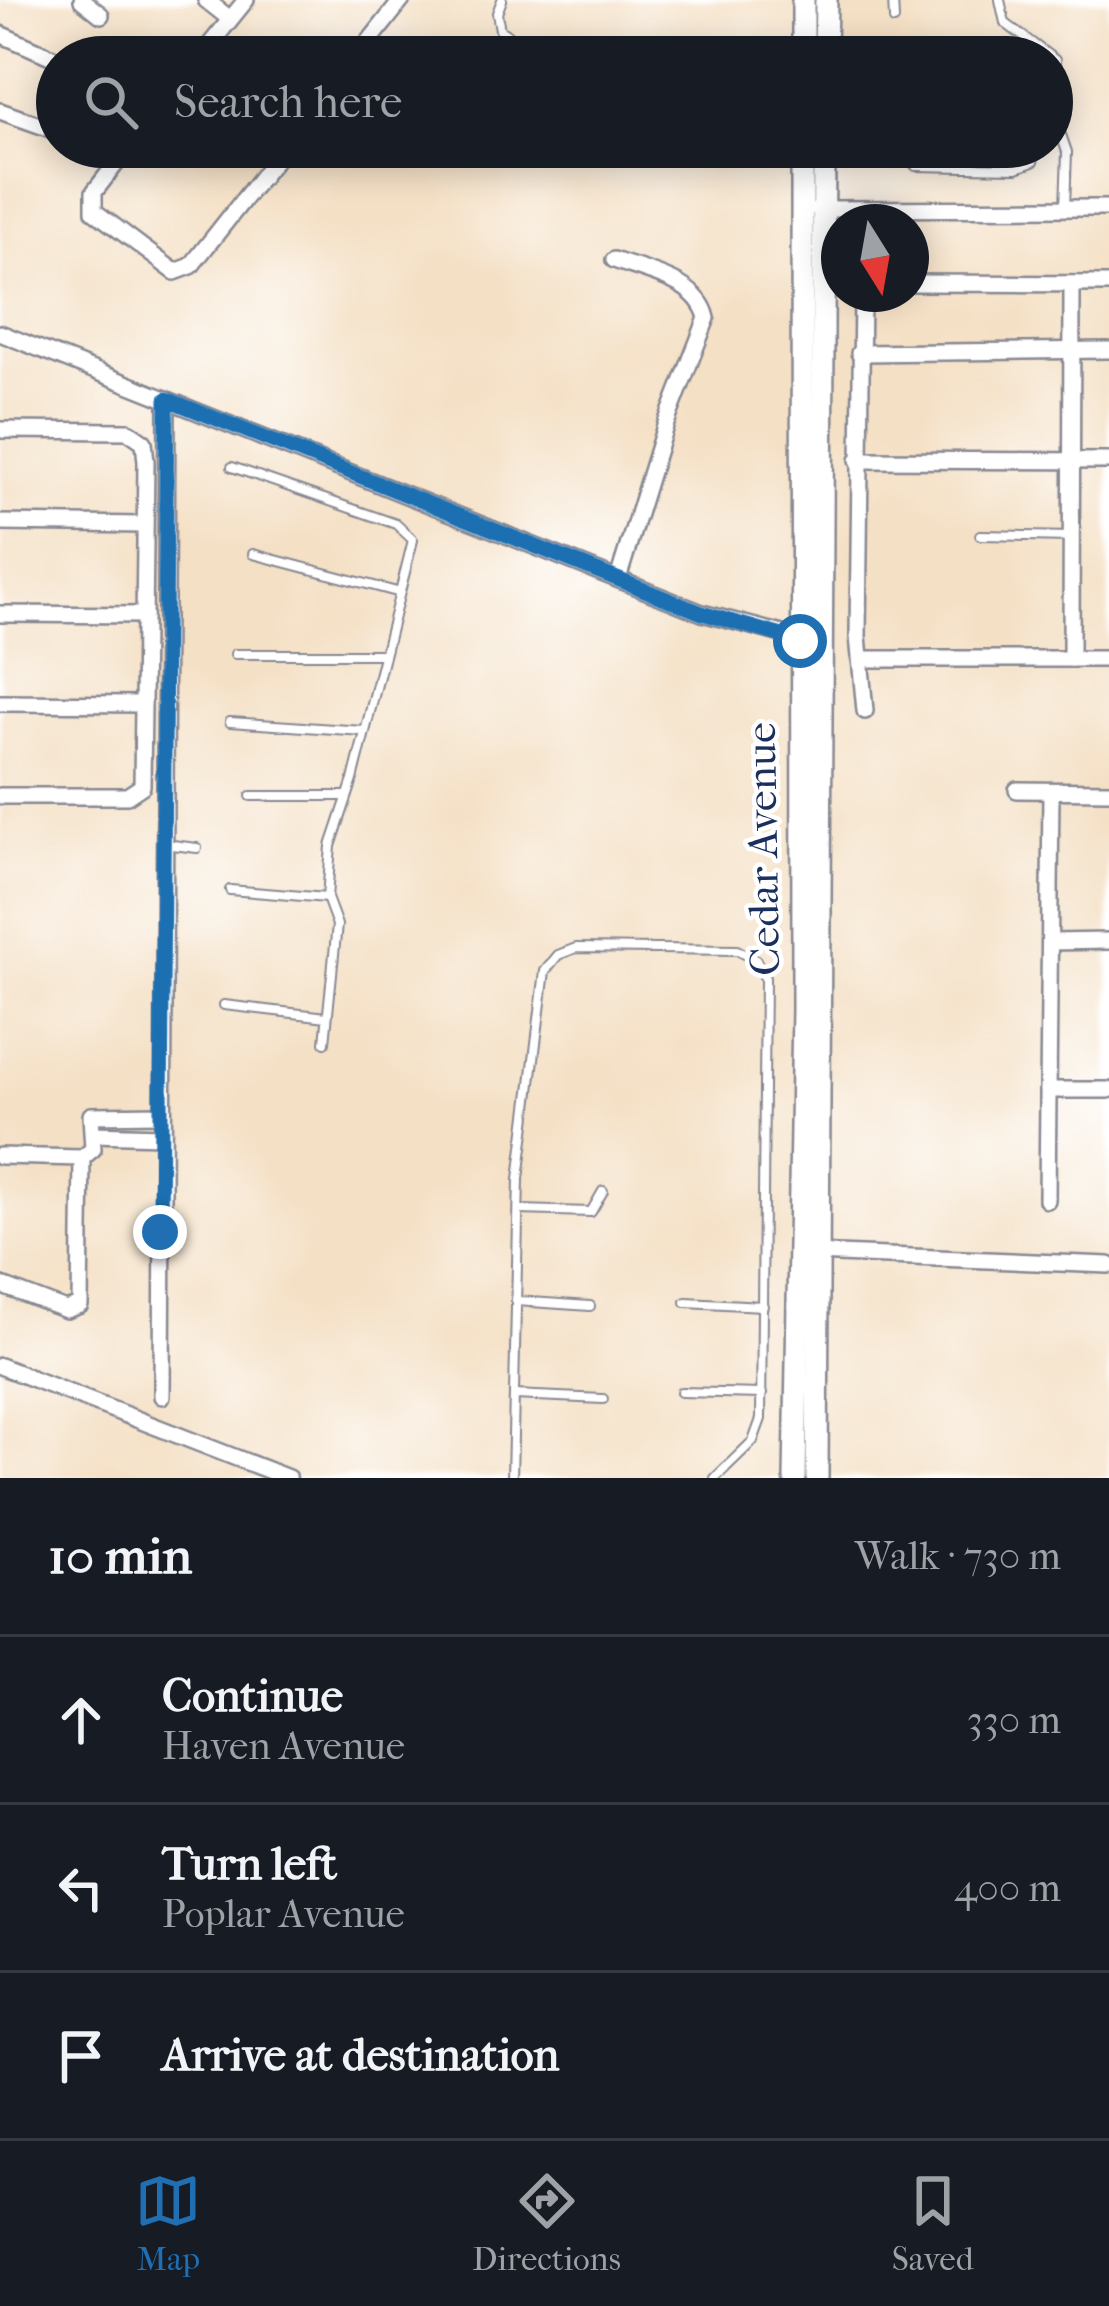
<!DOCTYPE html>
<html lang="en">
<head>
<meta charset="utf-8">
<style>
  :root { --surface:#171b24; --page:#20242c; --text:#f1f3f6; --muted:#9ea1a6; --line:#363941; --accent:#1f6fb2 }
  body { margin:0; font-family:"IM FELL French Canon",serif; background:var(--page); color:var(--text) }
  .compass { position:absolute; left:821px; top:204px; width:108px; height:108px; border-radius:50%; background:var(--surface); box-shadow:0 6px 30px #0003; rotate:169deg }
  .stop { position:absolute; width:36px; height:36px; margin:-27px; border:9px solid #1f6fb2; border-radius:50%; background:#fff }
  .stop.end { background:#1f6fb2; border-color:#fff; box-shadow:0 3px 12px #0008 }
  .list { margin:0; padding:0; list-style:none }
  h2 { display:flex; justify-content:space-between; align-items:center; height:156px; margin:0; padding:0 48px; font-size:51px }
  h2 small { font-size:39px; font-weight:400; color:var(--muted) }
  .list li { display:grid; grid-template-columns:78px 1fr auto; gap:36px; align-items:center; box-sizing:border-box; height:168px; padding:0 48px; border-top:3px solid var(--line) }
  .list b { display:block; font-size:45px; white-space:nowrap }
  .list p { margin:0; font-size:39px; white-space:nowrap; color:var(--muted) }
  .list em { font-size:39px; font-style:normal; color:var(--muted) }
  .icon { flex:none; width:66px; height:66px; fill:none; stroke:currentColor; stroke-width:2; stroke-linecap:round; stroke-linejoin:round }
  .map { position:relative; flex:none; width:1109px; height:1478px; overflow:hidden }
  .search { position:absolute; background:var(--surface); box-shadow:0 6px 30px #0003; left:36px; right:36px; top:36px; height:132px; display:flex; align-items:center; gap:30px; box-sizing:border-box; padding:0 42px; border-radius:66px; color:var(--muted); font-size:45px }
  .sheet { height:660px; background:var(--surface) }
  nav { display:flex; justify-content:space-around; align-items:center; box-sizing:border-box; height:168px; border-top:3px solid var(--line); background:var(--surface); font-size:33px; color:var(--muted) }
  nav a { display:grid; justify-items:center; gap:6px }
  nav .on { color:var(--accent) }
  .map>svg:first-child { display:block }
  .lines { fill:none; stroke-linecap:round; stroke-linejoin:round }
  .lane-casing { stroke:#888892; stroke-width:12 }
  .street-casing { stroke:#888892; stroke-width:20 }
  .secondary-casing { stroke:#888892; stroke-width:26 }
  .lane { stroke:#fff; stroke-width:8 }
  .street { stroke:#fff; stroke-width:15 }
  .secondary { stroke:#fff; stroke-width:21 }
  .route { stroke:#1f6fb2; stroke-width:15 }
  .labels { text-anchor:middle; stroke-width:9; stroke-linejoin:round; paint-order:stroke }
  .street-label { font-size:42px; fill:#1b2f5e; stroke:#fff }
</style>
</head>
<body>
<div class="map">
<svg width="1109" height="1478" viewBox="0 0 1109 1478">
  <rect width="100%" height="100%" fill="#fff"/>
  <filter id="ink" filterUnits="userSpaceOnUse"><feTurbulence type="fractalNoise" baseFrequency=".00833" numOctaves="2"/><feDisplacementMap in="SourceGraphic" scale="24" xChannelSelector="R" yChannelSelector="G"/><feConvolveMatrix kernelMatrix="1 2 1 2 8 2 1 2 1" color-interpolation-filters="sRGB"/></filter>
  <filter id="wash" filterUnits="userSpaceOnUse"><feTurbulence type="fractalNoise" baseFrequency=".004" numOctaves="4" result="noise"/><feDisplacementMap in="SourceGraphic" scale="48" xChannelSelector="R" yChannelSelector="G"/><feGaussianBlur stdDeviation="2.7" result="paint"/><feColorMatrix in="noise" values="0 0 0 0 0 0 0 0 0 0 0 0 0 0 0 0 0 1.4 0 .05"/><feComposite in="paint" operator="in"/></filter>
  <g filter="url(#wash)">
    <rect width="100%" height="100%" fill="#f4e0c5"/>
  </g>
  <g filter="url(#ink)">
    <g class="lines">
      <g class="lane-casing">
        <g id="lane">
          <polyline points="502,0 497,13 500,30 541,57"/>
          <polyline points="893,0 894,20"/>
          <polyline points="1000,0 1005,23 1055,60 1056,120 1067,152 1065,208"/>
          <polyline points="898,147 916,166 1017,168 1033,162 1036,147"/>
          <polyline points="232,467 396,524 413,540 353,780 331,846 327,898 337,925 325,1042"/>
          <polyline points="980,535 1071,537"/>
          <polyline points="253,554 397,592"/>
          <polyline points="235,654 383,654"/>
          <polyline points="230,722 364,731"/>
          <polyline points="251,796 347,796"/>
          <polyline points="164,844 197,848"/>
          <polyline points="230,890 327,898"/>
          <polyline points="224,1005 327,1017"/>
          <polyline points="519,1210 591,1212 603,1191"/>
          <polyline points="516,1301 590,1306"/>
          <polyline points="686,1302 763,1306"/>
          <polyline points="681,1392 762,1394"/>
          <polyline points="514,1395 603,1399"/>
          <polyline points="512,1478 519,1179 545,971 558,955 576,948 737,950 756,960 765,978 761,1419 753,1441 715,1478"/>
        </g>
      </g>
      <g class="street-casing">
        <g id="street">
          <polyline points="82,0 101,15"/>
          <polyline points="206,0 230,19"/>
          <polyline points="0,34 57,59"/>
          <polyline points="200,57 246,0"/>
          <polyline points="357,57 402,0"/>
          <polyline points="0,111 56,131"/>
          <polyline points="129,147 94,192 94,211 175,272 191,266 285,147"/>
          <polyline points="818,209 1109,208"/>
          <path d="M614 260C646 272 698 280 707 318L665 426 618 579"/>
          <polyline points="911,283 1109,284"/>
          <polyline points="862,294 858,636 865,711"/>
          <polyline points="0,333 702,613 809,641"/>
          <polyline points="859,353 1109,350"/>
          <polyline points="0,430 128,431 144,442 146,462 142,786 127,796 0,796"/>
          <polyline points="858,460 1109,461"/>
          <polyline points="0,523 144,525"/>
          <polyline points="0,614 144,615"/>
          <polyline points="863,659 1109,659"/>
          <polyline points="1071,659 1072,284"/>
          <polyline points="0,703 143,704"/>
          <polyline points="1017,790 1109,791"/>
          <polyline points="1050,942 1109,941"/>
          <polyline points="1048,1090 1109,1090"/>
          <polyline points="93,1134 161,1136"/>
          <polyline points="0,1156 82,1158"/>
          <polyline points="1047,1200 1051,791"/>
          <polyline points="812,1253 1109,1265"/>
          <polyline points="0,1285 66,1310 80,1305 82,1158 93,1149 91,1115 161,1114"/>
          <polyline points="0,1366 288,1478"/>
          <polyline points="162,1396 167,399"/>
        </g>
      </g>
      <g class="secondary-casing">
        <g id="secondary">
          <polyline points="803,57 803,0"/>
          <polyline points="825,57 826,0"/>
          <polyline points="795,1478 803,1009 802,147"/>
          <polyline points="817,1478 824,147"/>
        </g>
      </g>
      <use href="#lane" class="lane"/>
      <use href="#street" class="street"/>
      <use href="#secondary" class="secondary"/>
    </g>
  </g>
  <g class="lines" filter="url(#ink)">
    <polyline class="route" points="160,1232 167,399 702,613 800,641"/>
  </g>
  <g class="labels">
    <g class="street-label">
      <text transform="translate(762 849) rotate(-91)" y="15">Cedar Avenue</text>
    </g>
  </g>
</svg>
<svg class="compass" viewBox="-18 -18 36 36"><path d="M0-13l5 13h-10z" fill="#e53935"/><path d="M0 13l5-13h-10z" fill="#9ea1a6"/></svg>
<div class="stop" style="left:800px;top:641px"></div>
<div class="stop end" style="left:160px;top:1232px"></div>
<div class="search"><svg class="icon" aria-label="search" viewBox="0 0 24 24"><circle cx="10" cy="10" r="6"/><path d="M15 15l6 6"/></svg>Search here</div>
</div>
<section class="sheet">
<h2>10 min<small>Walk · 730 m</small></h2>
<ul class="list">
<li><svg class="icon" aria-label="ahead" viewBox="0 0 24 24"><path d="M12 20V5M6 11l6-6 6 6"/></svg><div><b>Continue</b><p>Haven Avenue</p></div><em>330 m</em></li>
<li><svg class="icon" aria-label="left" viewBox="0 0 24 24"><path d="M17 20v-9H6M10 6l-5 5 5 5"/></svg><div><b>Turn left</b><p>Poplar Avenue</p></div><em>400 m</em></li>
<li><svg class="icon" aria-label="arrive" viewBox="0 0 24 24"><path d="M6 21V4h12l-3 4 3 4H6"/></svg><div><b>Arrive at destination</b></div></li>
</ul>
</section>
<nav>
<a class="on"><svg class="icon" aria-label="map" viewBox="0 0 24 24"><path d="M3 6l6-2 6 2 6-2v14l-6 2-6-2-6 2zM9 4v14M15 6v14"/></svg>Map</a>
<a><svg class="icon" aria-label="directions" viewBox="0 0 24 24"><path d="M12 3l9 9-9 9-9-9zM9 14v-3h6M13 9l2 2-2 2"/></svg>Directions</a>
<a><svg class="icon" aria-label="saved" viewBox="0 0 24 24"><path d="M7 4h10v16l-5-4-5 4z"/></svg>Saved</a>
</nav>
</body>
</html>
